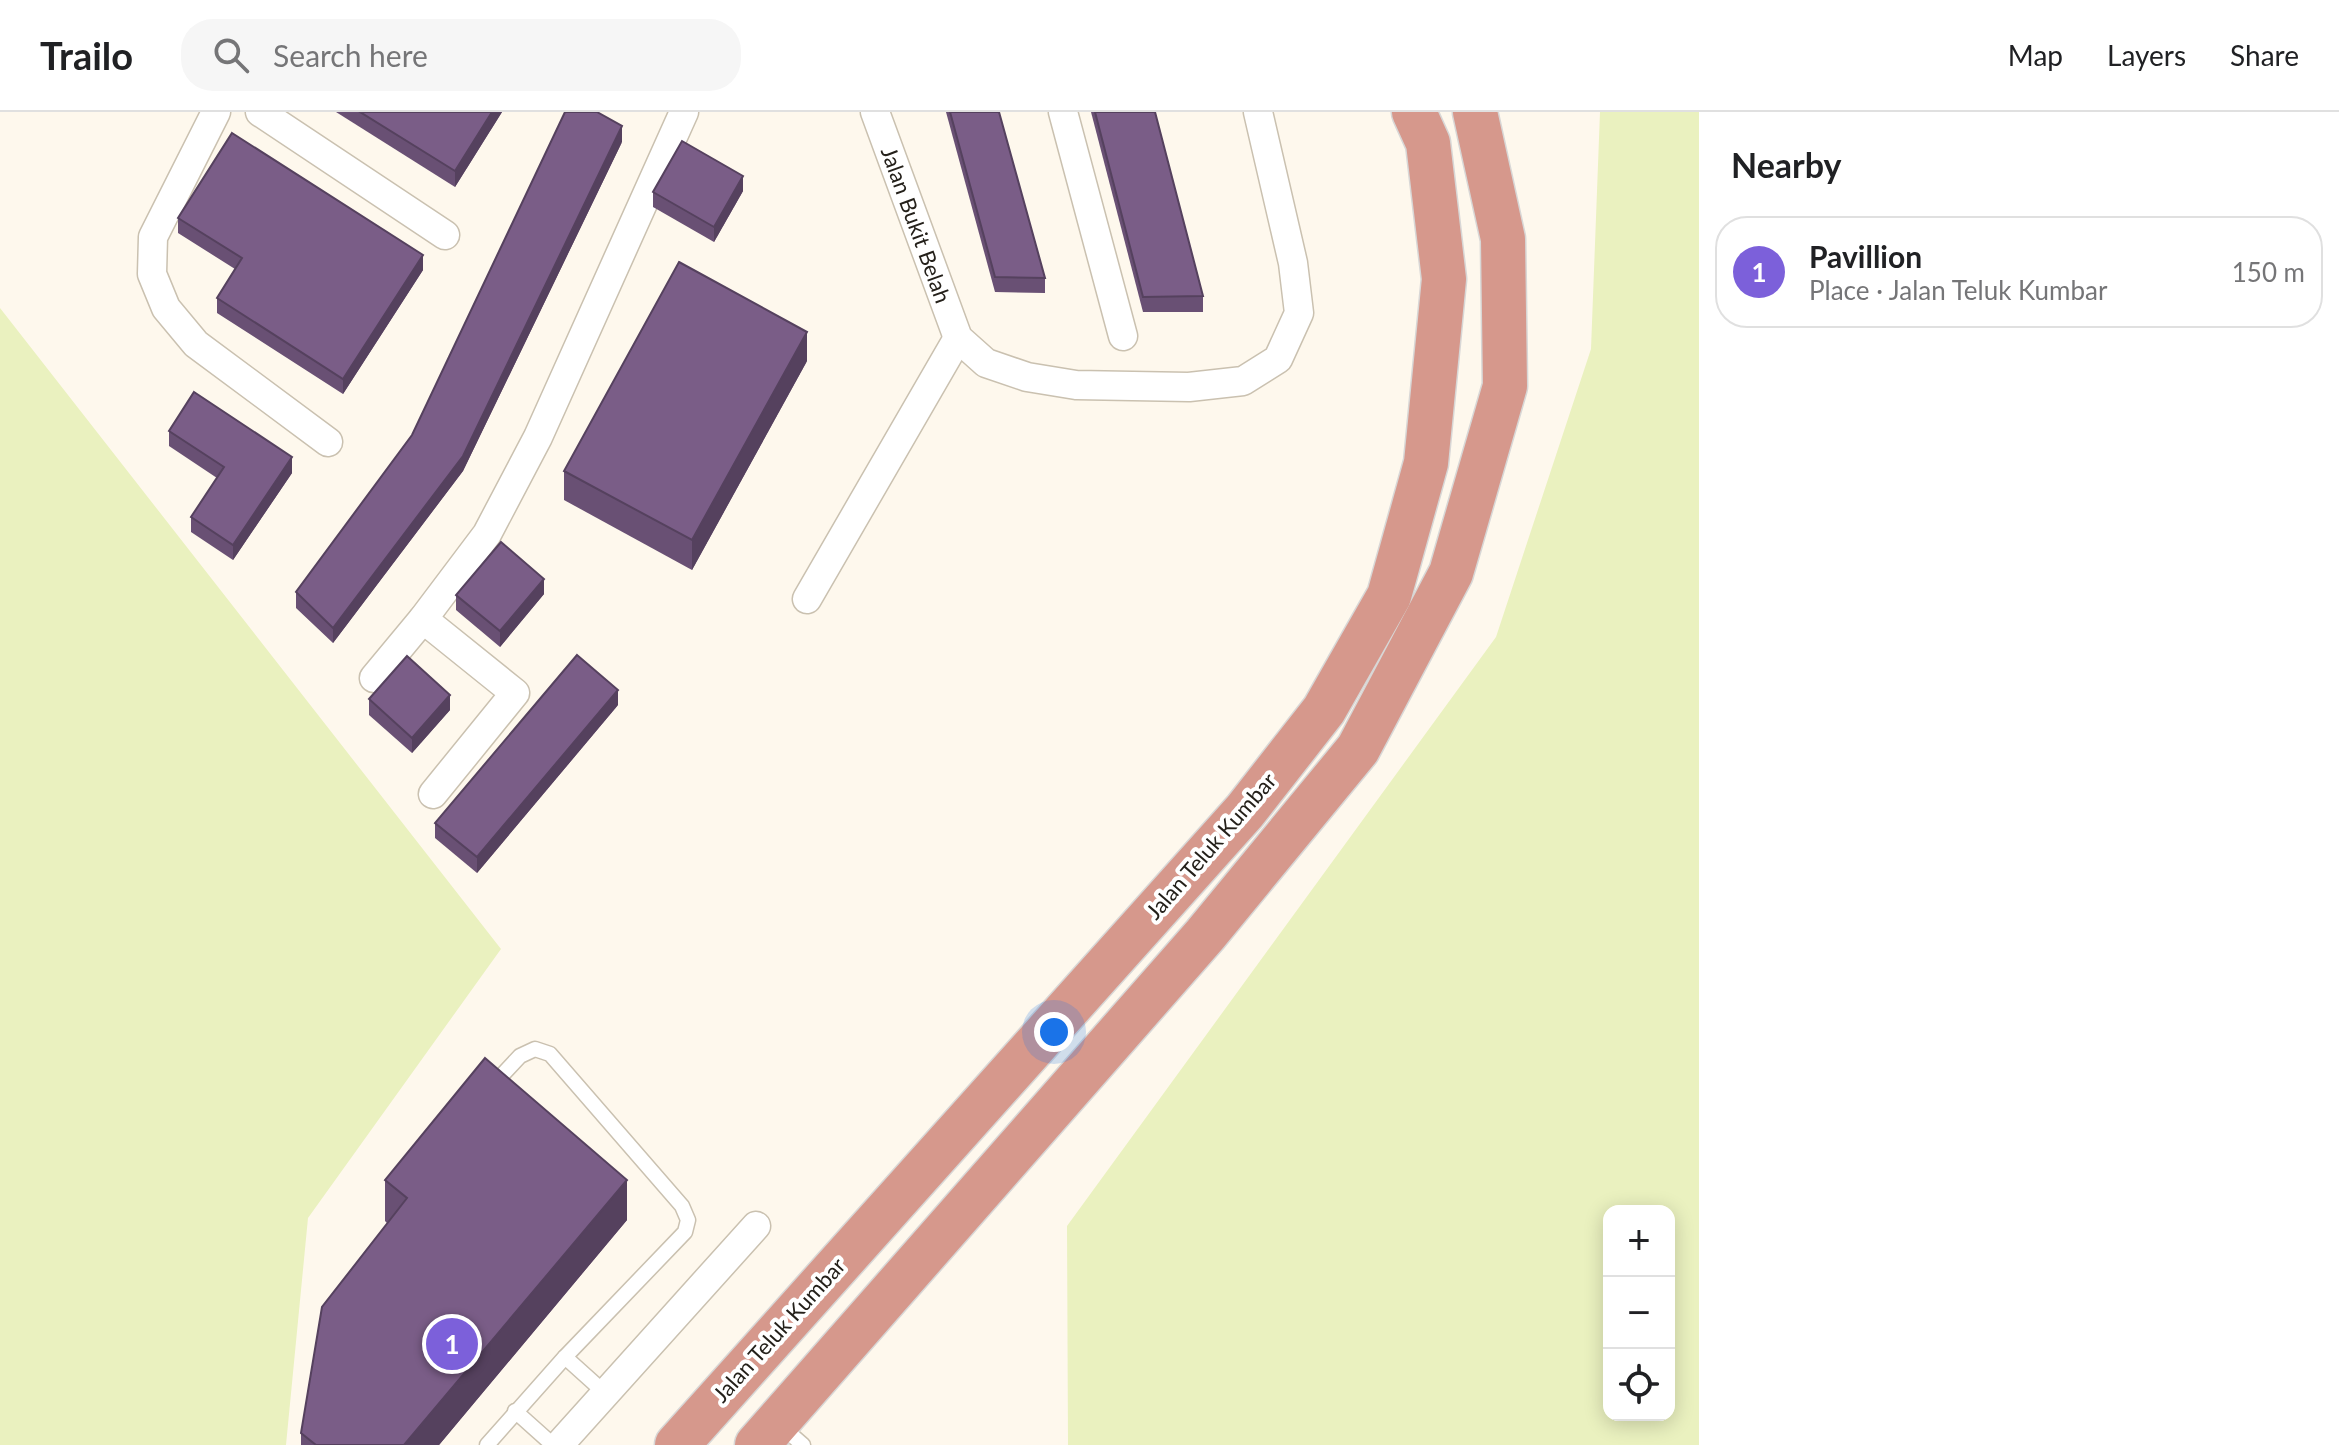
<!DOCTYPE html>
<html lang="en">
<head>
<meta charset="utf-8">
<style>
  :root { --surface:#fff; --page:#f6f6f6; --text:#202124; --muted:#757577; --line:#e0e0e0; --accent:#7c60da }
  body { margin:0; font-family:Lato,sans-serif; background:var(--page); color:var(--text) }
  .controls { position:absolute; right:24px; bottom:24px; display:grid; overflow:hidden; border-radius:16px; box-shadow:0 4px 20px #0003 }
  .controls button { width:72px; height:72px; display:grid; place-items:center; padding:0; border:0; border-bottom:2px solid var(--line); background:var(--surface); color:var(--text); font:40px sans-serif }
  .you { position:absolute; left:1054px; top:920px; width:28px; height:28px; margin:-20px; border:6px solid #fff; border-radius:50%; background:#1a73e8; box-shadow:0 0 0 12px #1a73e833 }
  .badge { display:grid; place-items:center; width:52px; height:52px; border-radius:50%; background:var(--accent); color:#fff; font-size:26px; font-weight:700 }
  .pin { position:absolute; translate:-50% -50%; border:4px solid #fff; box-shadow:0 2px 8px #0006 }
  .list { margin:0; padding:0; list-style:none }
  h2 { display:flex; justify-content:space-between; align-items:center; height:104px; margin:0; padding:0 32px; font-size:34px }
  h2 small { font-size:26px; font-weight:400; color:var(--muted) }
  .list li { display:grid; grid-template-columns:52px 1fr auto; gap:24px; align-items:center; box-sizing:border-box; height:112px; margin:0 16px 16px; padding:0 16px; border:2px solid var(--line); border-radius:32px }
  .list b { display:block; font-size:30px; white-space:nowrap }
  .list p { margin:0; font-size:26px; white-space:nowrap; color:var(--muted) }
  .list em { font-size:26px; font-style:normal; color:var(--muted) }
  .icon { flex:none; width:44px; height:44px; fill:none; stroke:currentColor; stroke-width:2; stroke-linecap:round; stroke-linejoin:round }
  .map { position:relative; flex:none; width:1699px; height:1333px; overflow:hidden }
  header { display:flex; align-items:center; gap:48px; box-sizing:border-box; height:112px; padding:0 40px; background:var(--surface); border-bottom:2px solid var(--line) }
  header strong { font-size:38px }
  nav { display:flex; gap:44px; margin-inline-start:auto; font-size:28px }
  .search { width:560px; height:72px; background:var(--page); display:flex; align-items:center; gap:20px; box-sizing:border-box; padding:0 28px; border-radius:32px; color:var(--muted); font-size:30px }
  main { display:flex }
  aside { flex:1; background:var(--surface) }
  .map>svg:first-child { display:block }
  .green { fill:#eaf1bf; fill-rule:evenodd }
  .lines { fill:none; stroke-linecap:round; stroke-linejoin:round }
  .service-casing { stroke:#cac1b0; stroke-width:17 }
  .minor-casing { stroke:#cac1b0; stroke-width:31 }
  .trunk-casing { stroke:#d8d7d6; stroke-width:47 }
  .service { stroke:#fff; stroke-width:14 }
  .minor { stroke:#fff; stroke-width:28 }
  .trunk { stroke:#d6988c; stroke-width:44 }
  .wall { fill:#695074 }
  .shaded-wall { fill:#55415e }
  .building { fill:#7a5d87; stroke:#55415e; stroke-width:2 }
  .labels { text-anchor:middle; stroke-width:8; stroke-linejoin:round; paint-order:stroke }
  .street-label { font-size:22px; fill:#24201a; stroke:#fff }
</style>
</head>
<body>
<header>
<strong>Trailo</strong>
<div class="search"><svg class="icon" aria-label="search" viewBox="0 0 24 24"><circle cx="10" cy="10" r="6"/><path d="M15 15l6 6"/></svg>Search here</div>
<nav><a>Map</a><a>Layers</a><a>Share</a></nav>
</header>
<main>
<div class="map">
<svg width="1699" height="1333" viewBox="0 0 1699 1333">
  <rect width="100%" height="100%" fill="#fef8ed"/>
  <g class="green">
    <path d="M1600 0H1699V1333H1068L1067 1114 1496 525 1591 237ZM1669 1099V1303H1609V1099Z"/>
    <polygon points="0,196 501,837 308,1106 286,1333 0,1333"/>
  </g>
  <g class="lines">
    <g class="service-casing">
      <g id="service">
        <polyline points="565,1245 605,1281"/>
        <polyline points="515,1299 553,1333"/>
        <polyline points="780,1313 803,1333"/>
        <polyline points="487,1333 565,1245 685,1120 688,1108 682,1094 550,942 535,937 520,944 492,974"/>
      </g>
    </g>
    <g class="minor-casing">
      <g id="minor">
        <polyline points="216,0 153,125 152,162 166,196 196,232 328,330"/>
        <polyline points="260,0 445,123"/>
        <polyline points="875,0 958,226 986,251 1027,265 1076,273 1189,275 1243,269 1278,247 1299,201 1293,151 1258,0"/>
        <polyline points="1063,0 1123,224"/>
        <polyline points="807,487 958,226"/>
        <polyline points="423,507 515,581 433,682"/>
        <polyline points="374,566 423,507 487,422 538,325 684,0"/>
        <polyline points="559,1333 756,1114"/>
      </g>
    </g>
    <g class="trunk-casing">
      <g id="trunk">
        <polyline points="677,1333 1245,699 1324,598 1389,484 1426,351 1444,167 1428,31 1414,0"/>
        <polyline points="757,1333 1205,823 1358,637 1451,461 1505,274 1503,127 1475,0"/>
      </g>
    </g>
    <use href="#service" class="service"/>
    <use href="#minor" class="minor"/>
    <use href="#trunk" class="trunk"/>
  </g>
  <g class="wall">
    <polygon points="336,0 502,0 455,75"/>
    <polygon points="946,0 999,0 1045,166 1045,181 995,180"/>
    <polygon points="1091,0 1155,0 1203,184 1203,200 1143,200"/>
    <polygon points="622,30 463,359 333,531 296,496 296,480 412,323"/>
    <polygon points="743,79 714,130 653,95 653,80"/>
    <polygon points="178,106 423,158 343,282 217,201 217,186 235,157 178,121"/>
    <polygon points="807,249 692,458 564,388 564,359"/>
    <polygon points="169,319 292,361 233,448 191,420 191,405 217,366 169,334"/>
    <polygon points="544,482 500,535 456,498 456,483"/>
    <polygon points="369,587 450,598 412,641 369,603"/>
    <polygon points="618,593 477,761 435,726 435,711"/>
    <polygon points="385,1068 627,1108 439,1333 301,1333 301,1321 387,1111 385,1109"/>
  </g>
  <g class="shaded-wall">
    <polygon points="492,0 502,0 455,75 455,59"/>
    <polygon points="622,14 622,30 463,359 333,531 333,516"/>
    <polygon points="743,64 743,79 714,130 714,115"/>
    <polygon points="423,143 423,158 343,282 343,267"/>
    <polygon points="807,220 807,249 692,458 692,428"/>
    <polygon points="292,345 292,361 233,448 233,433"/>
    <polygon points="544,467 544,482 500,535 500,519"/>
    <polygon points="618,578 618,593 477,761 477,745"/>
    <polygon points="450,583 450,598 412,641 412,626"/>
    <polygon points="627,1068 627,1108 439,1333 404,1333"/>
  </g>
  <g class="building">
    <polygon points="360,0 492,0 455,59"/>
    <polygon points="565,0 597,0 622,14 463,344 333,516 296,480 412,323"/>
    <polygon points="950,0 999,0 1045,166 995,165"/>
    <polygon points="1095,0 1155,0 1203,184 1143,185"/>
    <polygon points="232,21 423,143 343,267 217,186 242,146 178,106"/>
    <polygon points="682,29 743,64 714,115 653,80"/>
    <polygon points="679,150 807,220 692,428 564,359"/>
    <polygon points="194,280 292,345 233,433 191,405 224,355 169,319"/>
    <polygon points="501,430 544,467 500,519 456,483"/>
    <polygon points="577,543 618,578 477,745 435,711"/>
    <polygon points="407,544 450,583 412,626 369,587"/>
    <polygon points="485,946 627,1068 404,1333 316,1333 301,1321 322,1195 407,1086 385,1068"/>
  </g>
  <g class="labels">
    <g class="street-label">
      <text transform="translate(916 113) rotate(70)" y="8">Jalan Bukit Belah</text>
      <text transform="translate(1211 734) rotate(-49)" y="8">Jalan Teluk Kumbar</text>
      <text transform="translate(779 1218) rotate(-48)" y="8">Jalan Teluk Kumbar</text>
    </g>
  </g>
</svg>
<div class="controls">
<button>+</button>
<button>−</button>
<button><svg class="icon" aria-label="locate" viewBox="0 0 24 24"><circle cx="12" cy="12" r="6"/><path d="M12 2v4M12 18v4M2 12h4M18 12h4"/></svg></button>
</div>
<div class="you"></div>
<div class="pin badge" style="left:452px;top:1232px">1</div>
</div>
<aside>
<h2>Nearby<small></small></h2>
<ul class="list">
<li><span class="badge">1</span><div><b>Pavillion</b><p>Place · Jalan Teluk Kumbar</p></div><em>150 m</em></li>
</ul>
</aside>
</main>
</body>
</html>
